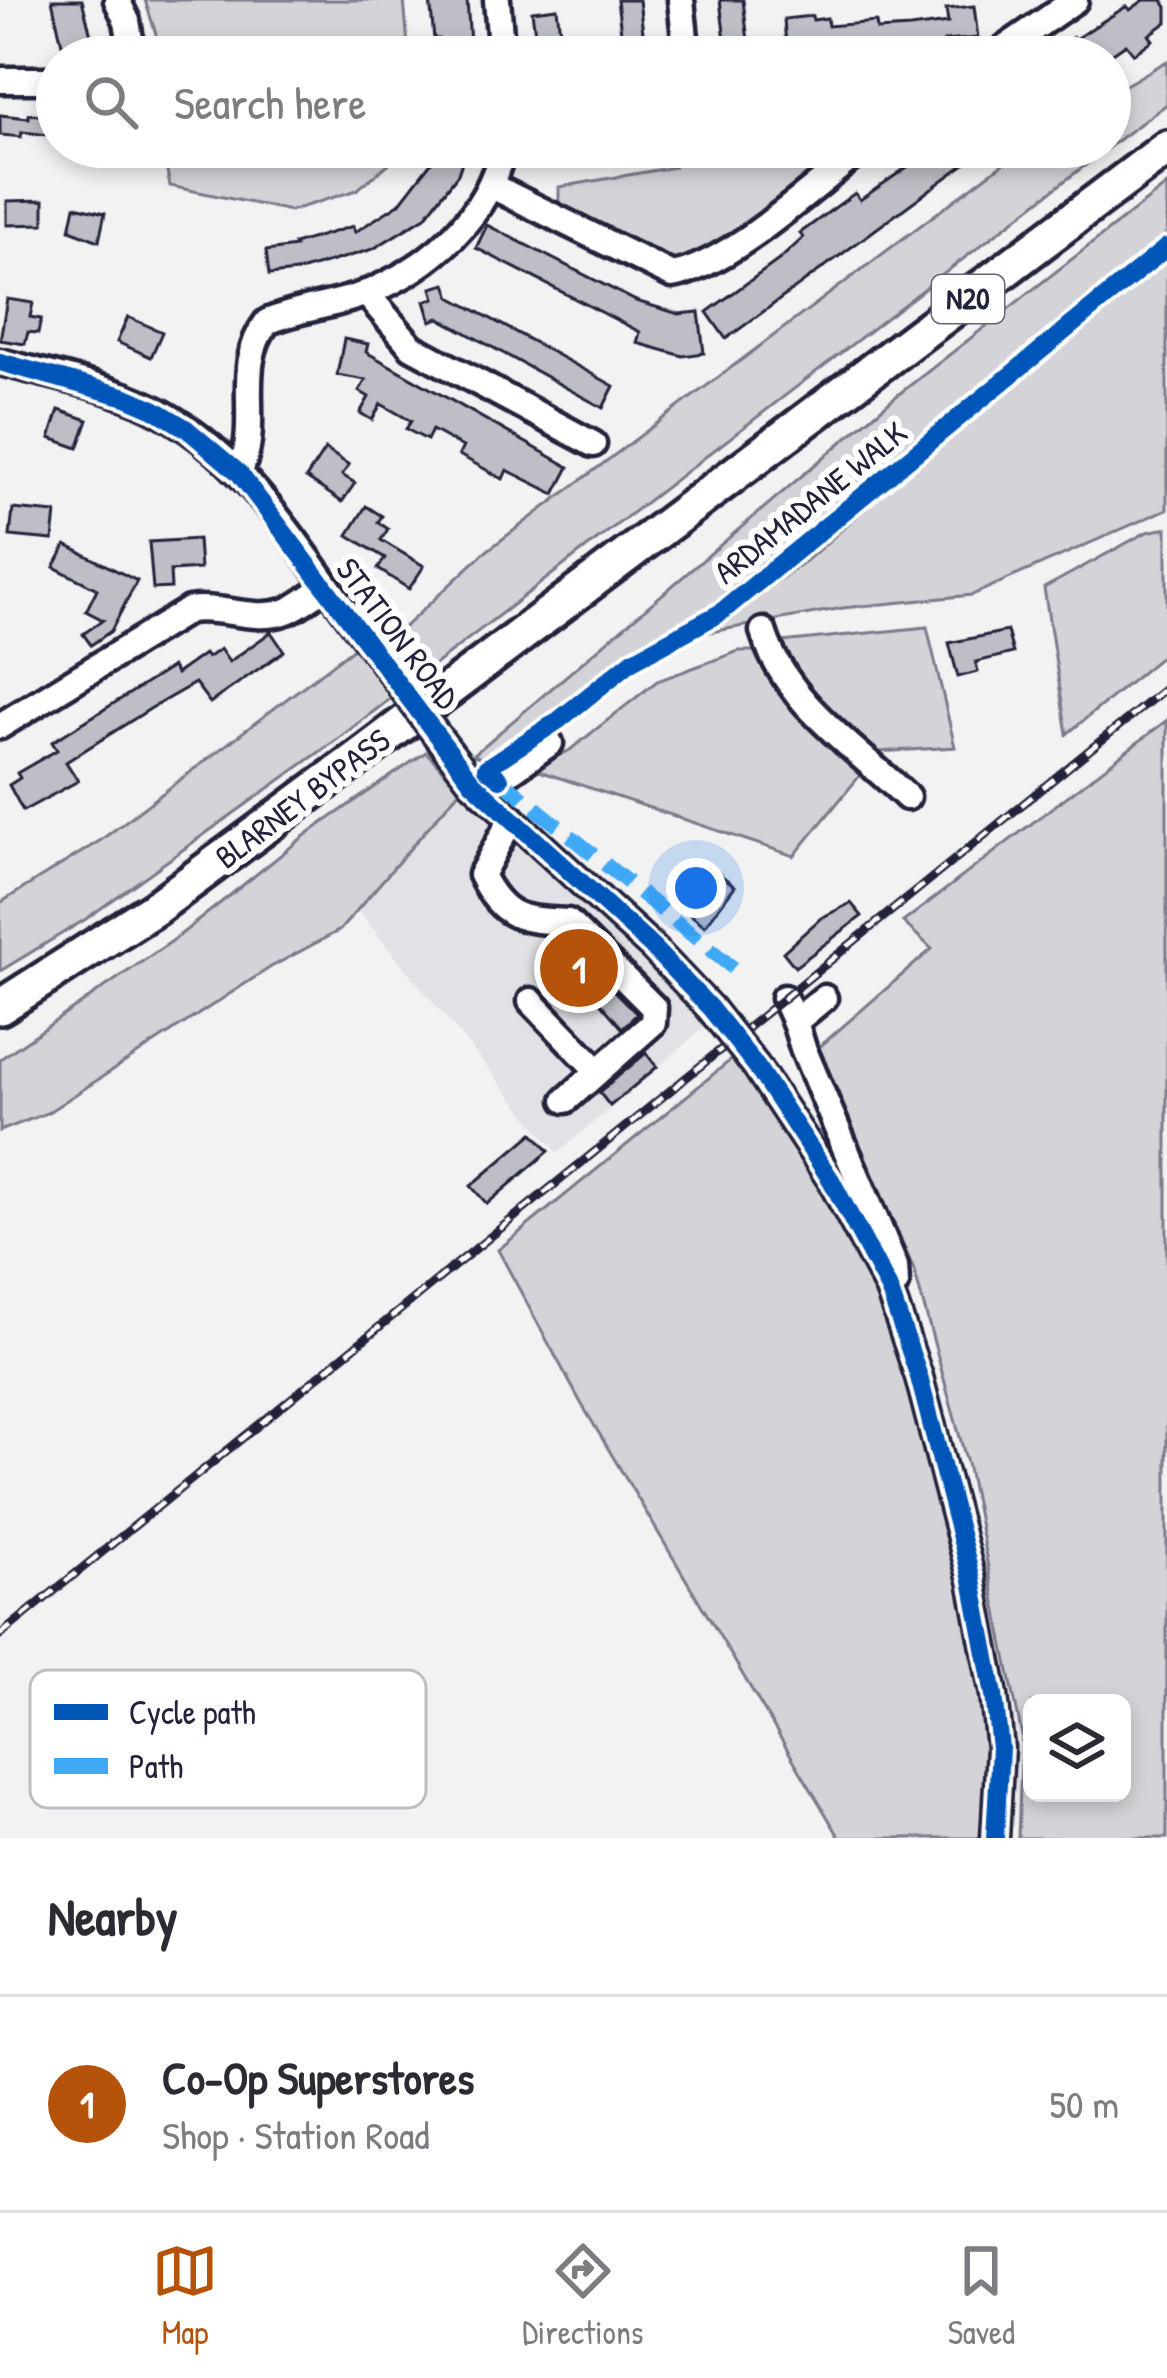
<!DOCTYPE html>
<html lang="en">
<head>
<meta charset="utf-8">
<style>
  :root { --surface:#fff; --page:#f2f2f3; --text:#2b2b33; --muted:#7c7c81; --line:#e1e1e2; --accent:#b45309 }
  body { margin:0; font-family:"Patrick Hand",sans-serif; background:var(--page); color:var(--text) }
  .controls { position:absolute; right:36px; bottom:36px; display:grid; overflow:hidden; border-radius:18px; box-shadow:0 6px 18px #0003 }
  .controls button { width:108px; height:108px; display:grid; place-items:center; padding:0; border:0; border-bottom:3px solid var(--line); background:var(--surface); color:var(--text); font:60px sans-serif }
  .you { position:absolute; left:696px; top:888px; width:42px; height:42px; margin:-30px; border:9px solid #fff; border-radius:50%; background:#1a73e8; box-shadow:0 0 0 18px #1a73e833 }
  .badge { display:grid; place-items:center; width:78px; height:78px; border-radius:50%; background:var(--accent); color:#fff; font-size:39px; font-weight:700 }
  .pin { position:absolute; translate:-50% -50%; border:6px solid #fff; box-shadow:0 3px 12px #0006 }
  .list { margin:0; padding:0; list-style:none }
  h2 { display:flex; justify-content:space-between; align-items:center; height:156px; margin:0; padding:0 48px; font-size:51px }
  h2 small { font-size:39px; font-weight:400; color:var(--muted) }
  .list li { display:grid; grid-template-columns:78px 1fr auto; gap:36px; align-items:center; box-sizing:border-box; height:216px; padding:0 48px; border-top:3px solid var(--line) }
  .list b { display:block; font-size:45px; white-space:nowrap }
  .list p { margin:0; font-size:39px; white-space:nowrap; color:var(--muted) }
  .list em { font-size:39px; font-style:normal; color:var(--muted) }
  .icon { flex:none; width:66px; height:66px; fill:none; stroke:currentColor; stroke-width:2; stroke-linecap:round; stroke-linejoin:round }
  .map { position:relative; flex:none; width:1167px; height:1838px; overflow:hidden }
  .search { position:absolute; background:var(--surface); box-shadow:0 6px 18px #0003; left:36px; right:36px; top:36px; height:132px; display:flex; align-items:center; gap:30px; box-sizing:border-box; padding:0 42px; border-radius:66px; color:var(--muted); font-size:45px }
  .sheet { height:372px; background:var(--surface) }
  nav { display:flex; justify-content:space-around; align-items:center; box-sizing:border-box; height:168px; border-top:3px solid var(--line); background:var(--surface); font-size:33px; color:var(--muted) }
  nav a { display:grid; justify-items:center; gap:6px }
  nav .on { color:var(--accent) }
  .map>svg:first-child { display:block }
  .built { fill:#e2e2e6 }
  .green { fill:#d3d3d8; stroke:#7a7a8a; stroke-width:3; fill-rule:evenodd }
  .building { fill:#bebec6; stroke:#22223b; stroke-width:3 }
  .lines { fill:none; stroke-linecap:round; stroke-linejoin:round }
  .minor-casing { stroke:#22223b; stroke-width:33 }
  .highway-casing { stroke:#22223b; stroke-width:42 }
  .minor { stroke:#fff; stroke-width:24 }
  .highway { stroke:#fff; stroke-width:33 }
  .rail-casing { stroke:#22223b; stroke-width:9 }
  .rail { stroke:#fff; stroke-width:4.5; stroke-dasharray:14; stroke-linecap:butt }
  .minor-bridge-casing { stroke:#22223b; stroke-width:33; stroke-linecap:butt }
  .minor-bridge { stroke:#fff; stroke-width:24 }
  .quiet { stroke:#3fa9f5; stroke-width:15; stroke-dasharray:30 15; stroke-linecap:butt }
  .cycleway-casing { stroke:#fff; stroke-width:26 }
  .cycleway { stroke:#0057b8; stroke-width:18 }
  .labels { text-anchor:middle; stroke-width:12; stroke-linejoin:round; paint-order:stroke }
  .shield { fill:#fff; stroke:#646476; stroke-width:3 }
  .shield-label { font-size:30px; font-weight:bold; fill:#22223b }
  .street-label { font-size:33px; fill:#22223b; stroke:#fff }
  .key { fill:#fff; stroke:#bdbdc4; stroke-width:3 }
  .key-label { font-size:33px; fill:#22223b }
</style>
</head>
<body>
<div class="map">
<svg width="1167" height="1838" viewBox="0 0 1167 1838">
  <rect width="100%" height="100%" fill="#f2f2f3"/>
  <filter id="ink" filterUnits="userSpaceOnUse"><feTurbulence type="fractalNoise" baseFrequency=".00833" numOctaves="2"/><feDisplacementMap in="SourceGraphic" scale="24" xChannelSelector="R" yChannelSelector="G"/><feConvolveMatrix kernelMatrix="1 2 1 2 8 2 1 2 1" color-interpolation-filters="sRGB"/></filter>
  <g filter="url(#ink)">
    <polygon class="built" points="461,789 708,1024 558,1153 358,911"/>
    <g class="green">
      <polygon points="145,0 404,0 409,57 156,57 156,34"/>
      <polygon points="1167,61 1167,104 1110,146 1110,94"/>
      <polygon points="162,147 409,147 357,190 290,211 170,186"/>
      <polygon points="693,147 854,147 711,253 673,264 559,206 559,187 674,167"/>
      <polygon points="1025,147 1109,147 339,738 86,919 0,971 0,903 101,840 359,644 385,645 484,553"/>
      <path d="M1167 185V233C953 419 732 598 503 765L473 755 890 401Z"/>
      <polygon points="1167,256 1167,509 972,595 843,608 705,633 807,560 938,445"/>
      <polygon points="1167,528 1167,652 1067,734 1044,588 1147,532"/>
      <polygon points="927,627 955,747 878,752 861,741 789,671 781,642"/>
      <path d="M739 651H754C774 701 825 734 866 768L794 856 533 769 570 750 657 681Z"/>
      <path d="M1167 720V1838H1018L1022 1736 967 1463 914 1270 818 1048 932 949 903 922ZM1032 1703H1122V1793H1032Z"/>
      <polygon points="426,752 461,789 340,930 271,967 47,1113 0,1131 0,1059 175,939 307,834"/>
      <polygon points="733,1058 774,1108 829,1197 900,1348 975,1629 992,1742 988,1838 840,1838 581,1403 498,1250"/>
    </g>
    <g class="building">
      <polygon points="52,0 82,0 94,47 64,53"/>
      <polygon points="430,0 467,0 471,57 441,57 439,39 434,39"/>
      <polygon points="617,0 639,0 646,57 624,57"/>
      <polygon points="720,0 743,0 750,57 727,57"/>
      <polygon points="1144,0 1162,0 1167,7 1167,22 1149,35 1153,40 1134,54 1126,44 1107,57 1046,57 1073,37 1075,39 1127,6 1130,10"/>
      <polygon points="974,6 978,38 944,41 945,56 884,57 883,46 819,53 818,42 786,45 784,19 812,16 813,20 827,18 828,26 876,22 877,30 910,28 948,23 946,9"/>
      <polygon points="557,8 563,57 538,57 532,11"/>
      <polygon points="29,114 57,117 57,136 22,132 21,137 0,135 0,115 29,118"/>
      <polygon points="437,147 467,147 458,174 425,217 373,249 296,272 269,275 266,251 295,247 294,244 353,226 355,232 399,204 433,160"/>
      <polygon points="936,147 988,147 726,339 707,312 780,259 803,238 800,233 855,193 860,200"/>
      <polygon points="44,200 44,224 7,225 7,201"/>
      <polygon points="75,206 105,213 99,241 70,230"/>
      <polygon points="487,225 636,301 679,314 699,312 704,353 683,356 637,343 640,332 476,248"/>
      <polygon points="446,284 451,297 614,386 603,408 439,318 431,321 425,301 435,298 432,288"/>
      <polygon points="7,299 33,303 30,317 41,319 38,333 28,332 25,344 0,340"/>
      <polygon points="128,317 162,332 151,357 117,342"/>
      <polygon points="344,339 368,344 366,352 569,467 555,494 507,470 503,479 459,455 463,447 432,430 427,440 406,429 411,421 381,404 372,420 360,413 369,397 359,391 366,380 337,375"/>
      <polygon points="59,410 88,420 78,448 50,438"/>
      <polygon points="325,449 349,465 342,475 355,483 342,502 306,478"/>
      <polygon points="366,506 382,516 378,522 388,529 381,540 424,566 409,589 378,569 385,558 348,535"/>
      <polygon points="13,509 56,513 53,540 10,536"/>
      <polygon points="198,539 200,569 170,571 171,588 153,589 149,542"/>
      <polygon points="66,545 137,581 111,631 91,645 83,634 103,620 86,611 97,589 54,567"/>
      <polygon points="1007,631 1013,653 976,662 978,672 958,677 949,643"/>
      <polygon points="271,632 284,651 210,703 195,683 153,707 66,762 78,781 23,811 9,785 20,778 17,773 57,750 52,742 172,667 176,674 204,654 207,658 220,649 229,662"/>
      <polygon points="717,872 735,886 705,926 687,912"/>
      <polygon points="851,903 862,916 795,967 783,952 821,918"/>
      <polygon points="575,952 637,1014 622,1028 596,998 592,1002 560,965"/>
      <polygon points="646,1053 657,1067 610,1106 599,1092"/>
      <polygon points="533,1133 549,1151 487,1204 471,1186"/>
    </g>
    <g class="lines">
      <g class="minor-casing">
        <g id="minor">
          <polyline points="117,0 127,21 133,57"/>
          <polyline points="497,0 502,57"/>
          <polyline points="681,0 687,57"/>
          <polyline points="992,57 1075,0"/>
          <polyline points="0,80 57,80"/>
          <path d="M492 186 672 275C729 266 817 183 865 147"/>
          <polyline points="366,293 412,347 593,444"/>
          <path d="M0 362C50 375 104 385 150 407 251 455 307 565 374 649"/>
          <path d="M239 473C263 424 232 367 267 322 299 308 335 306 367 293 431 267 488 217 503 147"/>
          <path d="M763 631C785 703 855 747 907 797"/>
          <path d="M0 726 189 610C220 605 253 622 284 612 298 608 312 595 325 587"/>
          <polyline points="438,737 472,782 652,947 710,1008"/>
          <polyline points="482,792 550,743"/>
          <path d="M512 818 481 875C503 919 521 920 568 922L654 1008 653 1023 566 1100"/>
          <polyline points="784,998 795,1022"/>
          <polyline points="824,998 795,1022 803,1048 895,1266 896,1283 889,1289"/>
          <polyline points="531,1001 598,1071"/>
          <polyline points="756,1066 831,1180 889,1289 919,1377 972,1580 994,1695 1000,1748 995,1838"/>
        </g>
      </g>
      <g class="highway-casing">
        <polyline id="highway" points="0,1007 155,908 359,757 1167,148"/>
      </g>
      <use href="#minor" class="minor"/>
      <use href="#highway" class="highway"/>
      <g class="rail-casing">
        <polyline id="rail" points="0,1635 1167,687"/>
      </g>
      <use href="#rail" class="rail"/>
      <g class="minor-bridge-casing">
        <g id="minor-bridge">
          <polyline points="374,649 438,737"/>
          <polyline points="710,1008 756,1066"/>
        </g>
      </g>
      <use href="#minor-bridge" class="minor-bridge"/>
      <polyline class="quiet" points="500,779 738,972"/>
      <g class="cycleway-casing">
        <g id="cycleway">
          <polyline points="0,362 126,397 154,409 187,429 239,473 472,782 652,947 710,1008 756,1066 831,1180 889,1289 919,1377 972,1580 994,1695 1000,1748 995,1838"/>
          <polyline points="500,779 486,768 559,720 632,661 720,613 1167,247"/>
        </g>
      </g>
      <use href="#cycleway" class="cycleway"/>
    </g>
  </g>
  <g class="labels">
    <rect class="shield" x="932" y="275" width="72" height="48" rx="9"/>
    <g class="shield-label">
      <text x="968" y="309">N20</text>
    </g>
    <g class="street-label">
      <text transform="translate(810 502) rotate(-39)" y="12">ARDAMADANE WALK</text>
      <text transform="translate(398 633) rotate(53)" y="12">STATION ROAD</text>
      <text transform="translate(302 798) rotate(-37)" y="12">BLARNEY BYPASS</text>
    </g>
  </g>
  <rect x="30" y="1670" width="396" height="138" rx="18" class="key"/>
  <rect x="54" y="1704" width="54" height="16" fill="#0057b8"/>
  <rect x="54" y="1758" width="54" height="16" fill="#3fa9f5"/>
  <g class="key-label">
    <text x="129" y="1724">Cycle path</text>
    <text x="129" y="1778">Path</text>
  </g>
</svg>
<div class="controls">
<button><svg class="icon" aria-label="layers" viewBox="0 0 24 24"><path d="M12 4l9 5-9 5-9-5zM3 14l9 5 9-5"/></svg></button>
</div>
<div class="you"></div>
<div class="pin badge" style="left:579px;top:968px">1</div>
<div class="search"><svg class="icon" aria-label="search" viewBox="0 0 24 24"><circle cx="10" cy="10" r="6"/><path d="M15 15l6 6"/></svg>Search here</div>
</div>
<section class="sheet">
<h2>Nearby<small></small></h2>
<ul class="list">
<li><span class="badge">1</span><div><b>Co-Op Superstores</b><p>Shop · Station Road</p></div><em>50 m</em></li>
</ul>
</section>
<nav>
<a class="on"><svg class="icon" aria-label="map" viewBox="0 0 24 24"><path d="M3 6l6-2 6 2 6-2v14l-6 2-6-2-6 2zM9 4v14M15 6v14"/></svg>Map</a>
<a><svg class="icon" aria-label="directions" viewBox="0 0 24 24"><path d="M12 3l9 9-9 9-9-9zM9 14v-3h6M13 9l2 2-2 2"/></svg>Directions</a>
<a><svg class="icon" aria-label="saved" viewBox="0 0 24 24"><path d="M7 4h10v16l-5-4-5 4z"/></svg>Saved</a>
</nav>
</body>
</html>
